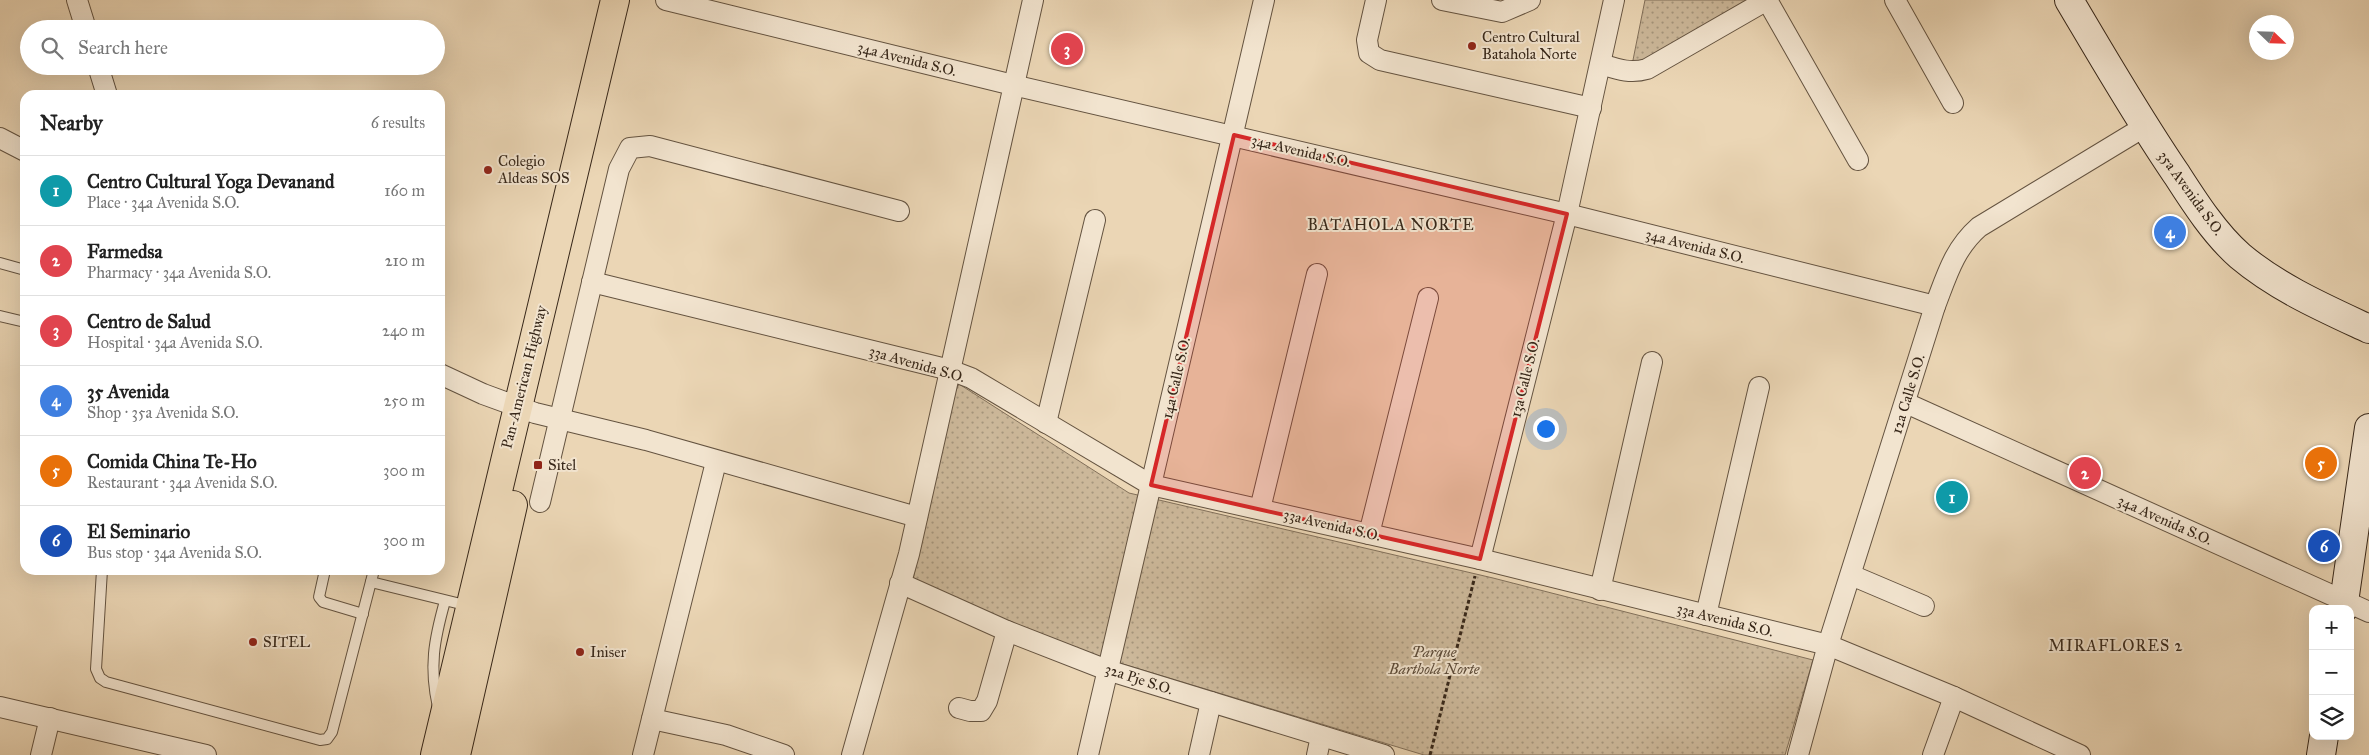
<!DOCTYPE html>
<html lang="en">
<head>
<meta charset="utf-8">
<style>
  :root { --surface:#fff; --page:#f2f2f2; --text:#222; --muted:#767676; --line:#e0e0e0; --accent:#8f2418 }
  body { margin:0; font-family:"IM FELL Great Primer",serif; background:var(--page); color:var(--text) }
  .controls { position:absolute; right:15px; bottom:15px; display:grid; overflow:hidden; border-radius:10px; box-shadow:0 5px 20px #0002 }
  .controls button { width:45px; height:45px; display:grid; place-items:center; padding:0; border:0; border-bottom:1px solid var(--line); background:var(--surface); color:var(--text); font:25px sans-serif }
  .compass { position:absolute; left:2249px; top:15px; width:45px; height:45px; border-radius:50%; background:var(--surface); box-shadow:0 5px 20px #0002; rotate:113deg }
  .you { position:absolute; left:1545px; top:428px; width:18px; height:18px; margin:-12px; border:4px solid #fff; border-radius:50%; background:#1a73e8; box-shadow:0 0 0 8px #1a73e833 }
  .badge { display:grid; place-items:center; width:32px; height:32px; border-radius:50%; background:var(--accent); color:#fff; font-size:16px; font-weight:700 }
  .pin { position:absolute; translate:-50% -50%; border:2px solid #fff; box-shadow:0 1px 5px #0006 }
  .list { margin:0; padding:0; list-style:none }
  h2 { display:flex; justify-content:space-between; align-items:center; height:65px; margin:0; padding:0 20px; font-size:21px }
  h2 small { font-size:16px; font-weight:400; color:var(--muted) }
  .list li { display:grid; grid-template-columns:32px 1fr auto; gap:15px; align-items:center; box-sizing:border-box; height:70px; padding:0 20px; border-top:1px solid var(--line) }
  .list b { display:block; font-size:19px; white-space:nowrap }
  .list p { margin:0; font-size:16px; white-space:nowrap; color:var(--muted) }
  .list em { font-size:16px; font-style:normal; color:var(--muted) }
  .icon { flex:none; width:28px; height:28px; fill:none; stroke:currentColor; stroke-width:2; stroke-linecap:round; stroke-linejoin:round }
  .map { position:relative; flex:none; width:2369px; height:755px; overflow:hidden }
  .search { position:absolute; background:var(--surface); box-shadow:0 5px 20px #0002; left:20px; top:20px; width:425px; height:55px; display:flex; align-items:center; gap:12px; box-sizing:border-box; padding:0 18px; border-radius:28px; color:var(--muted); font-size:19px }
  .panel { position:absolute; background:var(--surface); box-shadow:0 5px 20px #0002; left:20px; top:90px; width:425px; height:485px; border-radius:15px }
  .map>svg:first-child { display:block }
  .park { fill:url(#park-dots); stroke:#82705a }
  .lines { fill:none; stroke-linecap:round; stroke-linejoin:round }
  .lane-casing { stroke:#645340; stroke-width:12 }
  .street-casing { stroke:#645340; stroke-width:22 }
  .secondary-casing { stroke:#372719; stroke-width:30 }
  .highway-casing { stroke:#372719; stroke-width:30 }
  .path { stroke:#372719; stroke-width:3; stroke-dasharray:4 2.5; stroke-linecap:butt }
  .lane { stroke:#f2e4cf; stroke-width:10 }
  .street { stroke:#f2e4cf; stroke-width:20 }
  .secondary { stroke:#f2e4cf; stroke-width:28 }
  .highway { stroke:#ebd6b5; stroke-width:28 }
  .marked { fill:#d62828; fill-opacity:0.2; stroke:#d62828; stroke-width:4; stroke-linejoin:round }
  .poi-dot { fill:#8f2418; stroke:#f2e4cf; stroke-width:2 }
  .labels { text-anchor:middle; stroke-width:4; stroke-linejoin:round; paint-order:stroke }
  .poi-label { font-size:15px; fill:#372719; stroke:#f2e4cf; text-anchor:start }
  .street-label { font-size:15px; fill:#372719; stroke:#f2e4cf }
  .park-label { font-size:15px; font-style:italic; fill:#5c4b39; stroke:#f2e4cf }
  .neighbourhood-label { font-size:16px; letter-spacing:1px; fill:#372719; stroke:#f2e4cf }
</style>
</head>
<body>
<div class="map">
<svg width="2369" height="755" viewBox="0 0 2369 755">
  <defs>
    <pattern id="park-dots" width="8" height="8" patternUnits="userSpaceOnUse" patternTransform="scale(1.25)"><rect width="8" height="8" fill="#ccb89a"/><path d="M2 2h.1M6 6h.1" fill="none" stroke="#a6967d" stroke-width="1.8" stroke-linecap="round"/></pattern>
  </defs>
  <rect width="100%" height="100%" fill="#ebd6b5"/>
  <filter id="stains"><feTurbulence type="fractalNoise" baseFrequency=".004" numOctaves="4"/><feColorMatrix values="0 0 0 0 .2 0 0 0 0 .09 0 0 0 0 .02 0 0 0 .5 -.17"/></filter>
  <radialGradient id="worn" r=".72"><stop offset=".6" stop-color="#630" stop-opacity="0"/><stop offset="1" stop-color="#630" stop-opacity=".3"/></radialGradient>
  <g class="park">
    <polygon points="1645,0 1767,0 1647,69 1633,60"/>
    <polygon points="959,384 1129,493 1493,578 1813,660 1785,755 1424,755 1073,649 913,580 950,402"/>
  </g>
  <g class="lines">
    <g class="lane-casing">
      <g id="lane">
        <polyline points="0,263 25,270"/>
        <polyline points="0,316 25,322"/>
        <polyline points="102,570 96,669 100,678 106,682 320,740 327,739 332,732 374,570"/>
        <polyline points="325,570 319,597 323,602 363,614"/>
        <polyline points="371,582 469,606"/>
        <path d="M438 707C429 667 434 640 445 601"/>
      </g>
    </g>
    <g class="street-casing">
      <g id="street">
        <polyline points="77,0 86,29"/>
        <polyline points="666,0 1013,85 1567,214 1935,306"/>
        <polyline points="1376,0 1367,40 1369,53 1380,60 1591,108"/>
        <polyline points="1442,0 1502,12 1530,0"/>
        <polyline points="1767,0 1858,160"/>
        <polyline points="1895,0 1953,103"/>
        <path d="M1601 64C1617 69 1630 74 1647 69L1767 0"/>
        <polyline points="98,66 107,95"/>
        <polyline points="0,138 25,151"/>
        <polyline points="592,282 950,370 971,378 1151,485 1480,559 1828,645 1954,697 2080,755"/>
        <polyline points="440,374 483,394 535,413 646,440 917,517"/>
        <polyline points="1906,403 2369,612"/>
        <polyline points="1046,423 1095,220"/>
        <polyline points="540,502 619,169 630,148 650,146 899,211"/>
        <polyline points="1260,509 1317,274"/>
        <polyline points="1369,534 1428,298"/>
        <polyline points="1480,559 1567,214 1614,0"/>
        <polyline points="1851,575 1924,606"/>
        <polyline points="900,583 1007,631 1107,670 1384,755"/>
        <polyline points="1600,590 1652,362"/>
        <polyline points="1706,615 1759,387"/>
        <polyline points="0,707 206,755"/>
        <polyline points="959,708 970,711 981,711 987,701 1007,631"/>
        <polyline points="652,719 726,735 784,755"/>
        <polyline points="41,755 50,718"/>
        <polyline points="643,755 716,462"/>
        <polyline points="852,755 909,554 1033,0"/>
        <polyline points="1088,755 1264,0"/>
        <polyline points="1199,755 1211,702"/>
        <polyline points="1317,755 1321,736"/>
        <path d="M1798 755 1828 645 1935 306C1947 275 1954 249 1979 227L2144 127"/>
        <polyline points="1933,755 1954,697"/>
      </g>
    </g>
    <g class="secondary-casing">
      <g id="secondary">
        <path d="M2069 0C2104 59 2138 118 2177 175 2195 203 2215 234 2240 256 2278 288 2324 308 2369 329"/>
        <polyline points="2343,609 2369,428"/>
        <polyline points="2321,755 2324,736"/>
      </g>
    </g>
    <g class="highway-casing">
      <g id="highway">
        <polyline points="435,755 615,0"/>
        <polyline points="456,755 513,505"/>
      </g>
    </g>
    <polyline class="path" points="1430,755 1475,576"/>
    <use href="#lane" class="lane"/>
    <use href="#street" class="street"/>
    <use href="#secondary" class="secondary"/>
    <use href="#highway" class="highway"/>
  </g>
  <path class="marked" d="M1234 135 1567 214 1480 559 1151 485Z"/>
  <g class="poi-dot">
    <circle cx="1472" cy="46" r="5"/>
    <circle cx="488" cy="170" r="5"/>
    <rect x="533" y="460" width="10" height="10" rx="2.5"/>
    <circle cx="253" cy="642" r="5"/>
    <circle cx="580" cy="652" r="5"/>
  </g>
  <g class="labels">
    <g class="poi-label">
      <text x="1482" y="42">Centro Cultural<tspan x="1482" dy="17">Batahola Norte</tspan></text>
      <text x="498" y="166">Colegio<tspan x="498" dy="17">Aldeas SOS</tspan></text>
      <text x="548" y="470">Sitel</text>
      <text x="263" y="647">SITEL</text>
      <text x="590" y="657">Iniser</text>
    </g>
    <g class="street-label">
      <text transform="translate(907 59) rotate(14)" y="5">34a Avenida S.O.</text>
      <text transform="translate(1301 151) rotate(13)" y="5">34a Avenida S.O.</text>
      <text transform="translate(2191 193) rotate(54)" y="5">35a Avenida S.O.</text>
      <text transform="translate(1695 246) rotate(14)" y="5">34a Avenida S.O.</text>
      <text transform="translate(917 364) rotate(16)" y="5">33a Avenida S.O.</text>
      <text transform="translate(524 377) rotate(-76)" y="5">Pan-American Highway</text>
      <text transform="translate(1176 378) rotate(-77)" y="5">14a Calle S.O.</text>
      <text transform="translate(1525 378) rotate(-76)" y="5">13a Calle S.O.</text>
      <text transform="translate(1908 394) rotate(-73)" y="5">12a Calle S.O.</text>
      <text transform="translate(2165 520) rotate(24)" y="5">34a Avenida S.O.</text>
      <text transform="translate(1332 525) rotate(13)" y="5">33a Avenida S.O.</text>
      <text transform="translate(1725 620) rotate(14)" y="5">33a Avenida S.O.</text>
      <text transform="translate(1139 679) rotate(18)" y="5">32a Pje S.O.</text>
    </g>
    <g class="park-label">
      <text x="1434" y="657">Parque<tspan x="1434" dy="17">Barthola Norte</tspan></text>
    </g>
    <g class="neighbourhood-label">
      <text x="1391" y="230">BATAHOLA NORTE</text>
      <text x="2116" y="651">MIRAFLORES 2</text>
    </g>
  </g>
  <rect width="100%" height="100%" filter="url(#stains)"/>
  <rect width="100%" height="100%" fill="url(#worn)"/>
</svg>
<div class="controls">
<button>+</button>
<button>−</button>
<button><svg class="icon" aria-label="layers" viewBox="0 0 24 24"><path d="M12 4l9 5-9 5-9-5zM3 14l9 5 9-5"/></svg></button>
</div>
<svg class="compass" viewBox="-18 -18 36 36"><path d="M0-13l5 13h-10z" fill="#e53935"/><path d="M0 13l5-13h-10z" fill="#767676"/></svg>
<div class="you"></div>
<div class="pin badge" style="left:1952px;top:497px;background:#0f9aa8">1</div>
<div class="pin badge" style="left:2085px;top:473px;background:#e0444e">2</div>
<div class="pin badge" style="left:1067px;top:49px;background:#e0444e">3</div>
<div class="pin badge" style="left:2170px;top:232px;background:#3f7fe0">4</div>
<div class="pin badge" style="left:2321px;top:463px;background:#e8710a">5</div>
<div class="pin badge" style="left:2324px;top:546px;background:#1a4fb4">6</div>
<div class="search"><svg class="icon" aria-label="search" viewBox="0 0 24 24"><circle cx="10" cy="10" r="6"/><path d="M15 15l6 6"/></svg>Search here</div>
<section class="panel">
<h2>Nearby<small>6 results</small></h2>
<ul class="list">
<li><span class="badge" style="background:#0f9aa8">1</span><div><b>Centro Cultural Yoga Devanand</b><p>Place · 34a Avenida S.O.</p></div><em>160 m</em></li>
<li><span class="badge" style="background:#e0444e">2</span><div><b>Farmedsa</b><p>Pharmacy · 34a Avenida S.O.</p></div><em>210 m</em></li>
<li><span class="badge" style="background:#e0444e">3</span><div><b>Centro de Salud</b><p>Hospital · 34a Avenida S.O.</p></div><em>240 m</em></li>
<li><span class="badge" style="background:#3f7fe0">4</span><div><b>35 Avenida</b><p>Shop · 35a Avenida S.O.</p></div><em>250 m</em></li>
<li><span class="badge" style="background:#e8710a">5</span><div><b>Comida China Te-Ho</b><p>Restaurant · 34a Avenida S.O.</p></div><em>300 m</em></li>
<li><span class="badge" style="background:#1a4fb4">6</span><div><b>El Seminario</b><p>Bus stop · 34a Avenida S.O.</p></div><em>300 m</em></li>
</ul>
</section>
</div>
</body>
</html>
